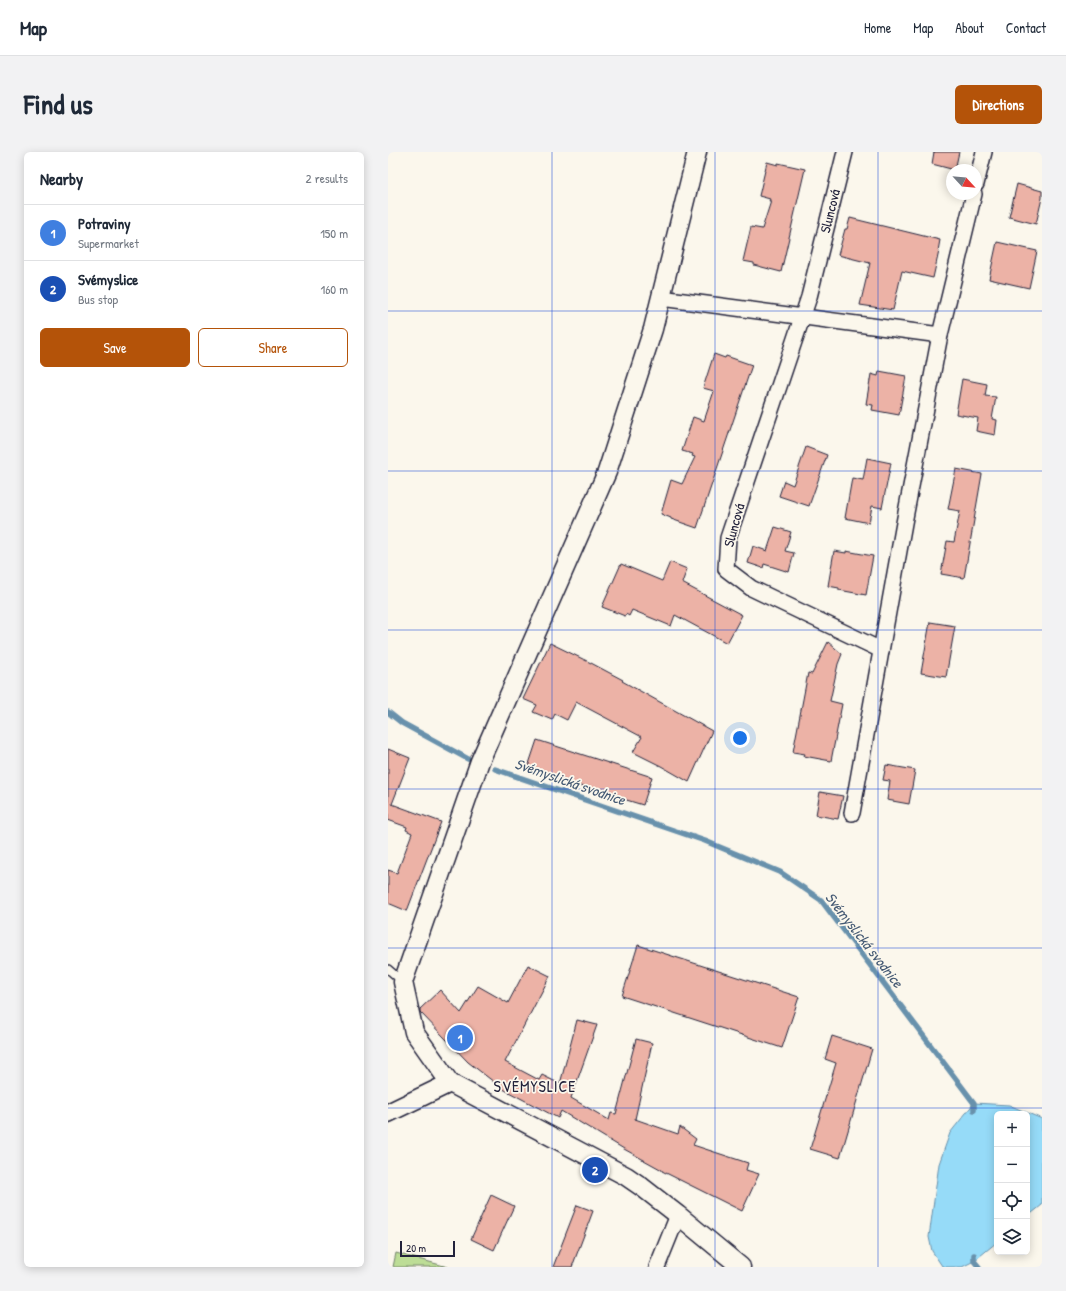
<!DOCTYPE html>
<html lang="en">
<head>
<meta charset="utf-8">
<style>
  :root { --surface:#fff; --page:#f2f2f3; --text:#1f2937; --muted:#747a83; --line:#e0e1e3; --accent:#b45309 }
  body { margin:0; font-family:"Patrick Hand",sans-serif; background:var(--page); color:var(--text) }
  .controls { position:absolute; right:12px; bottom:12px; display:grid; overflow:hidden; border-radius:6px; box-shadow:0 2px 10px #0003 }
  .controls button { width:36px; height:36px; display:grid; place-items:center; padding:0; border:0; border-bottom:1px solid var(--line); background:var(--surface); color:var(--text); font:20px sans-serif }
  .compass { position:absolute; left:558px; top:12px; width:36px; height:36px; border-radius:50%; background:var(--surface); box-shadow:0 2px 10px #0003; rotate:116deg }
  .scale { position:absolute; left:12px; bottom:10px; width:55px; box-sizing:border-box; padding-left:4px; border:2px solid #22223b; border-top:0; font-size:11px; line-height:14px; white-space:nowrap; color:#22223b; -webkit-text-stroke:3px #fbf7ec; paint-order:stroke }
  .you { position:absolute; left:352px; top:586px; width:14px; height:14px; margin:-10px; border:3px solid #fff; border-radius:50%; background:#1a73e8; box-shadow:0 0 0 6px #1a73e833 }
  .badge { display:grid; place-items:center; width:26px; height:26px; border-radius:50%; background:var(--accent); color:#fff; font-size:13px; font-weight:700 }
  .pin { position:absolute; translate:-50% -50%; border:2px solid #fff; box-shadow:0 1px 4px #0006 }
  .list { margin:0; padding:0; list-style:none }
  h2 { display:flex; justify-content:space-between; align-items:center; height:52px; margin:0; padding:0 16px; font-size:17px }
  h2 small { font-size:13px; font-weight:400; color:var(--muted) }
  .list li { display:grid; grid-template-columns:26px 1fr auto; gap:12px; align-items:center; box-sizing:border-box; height:56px; padding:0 16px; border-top:1px solid var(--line) }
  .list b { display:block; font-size:15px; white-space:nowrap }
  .list p { margin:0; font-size:13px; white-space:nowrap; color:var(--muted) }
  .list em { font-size:13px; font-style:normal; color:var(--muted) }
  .actions { display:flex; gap:8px; padding:12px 16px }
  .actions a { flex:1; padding:9px 0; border:1px solid var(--accent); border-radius:6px; text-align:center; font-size:14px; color:var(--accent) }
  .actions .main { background:var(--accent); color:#fff }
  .icon { flex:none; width:22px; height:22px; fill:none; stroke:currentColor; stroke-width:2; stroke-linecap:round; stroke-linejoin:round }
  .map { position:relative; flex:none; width:654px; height:1115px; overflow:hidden; border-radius:6px }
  header { display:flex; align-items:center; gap:24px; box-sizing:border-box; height:56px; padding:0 20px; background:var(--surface); border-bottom:1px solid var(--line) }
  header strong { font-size:19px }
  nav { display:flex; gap:22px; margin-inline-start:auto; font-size:14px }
  .intro { display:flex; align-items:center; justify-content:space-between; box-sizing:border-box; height:96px; padding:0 24px }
  h1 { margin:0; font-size:28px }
  .button { padding:10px 18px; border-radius:6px; background:var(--accent); color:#fff; font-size:14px; font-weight:700 }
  main { display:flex; gap:24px; padding:0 24px }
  aside { flex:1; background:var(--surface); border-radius:6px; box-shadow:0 2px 10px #0003 }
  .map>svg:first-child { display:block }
  .green { fill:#bddd96; stroke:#708068 }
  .water { fill:#96dbf8; stroke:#6891ac }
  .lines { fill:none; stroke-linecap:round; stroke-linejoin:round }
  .stream { stroke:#6891ac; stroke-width:5.5 }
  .building { fill:#ecb2a6; stroke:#22223b }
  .service-casing { stroke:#22223b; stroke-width:10 }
  .minor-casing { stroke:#22223b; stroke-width:18 }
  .tertiary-casing { stroke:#22223b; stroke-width:21 }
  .service { stroke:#fbf7ec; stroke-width:7 }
  .minor { stroke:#fbf7ec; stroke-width:15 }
  .tertiary { stroke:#fbf7ec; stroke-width:18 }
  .grid { fill:none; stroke:#1d4ed8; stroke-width:1; stroke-opacity:0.55 }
  .labels { text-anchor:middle; stroke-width:3.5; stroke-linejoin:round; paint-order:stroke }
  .street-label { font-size:14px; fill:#22223b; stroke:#fbf7ec }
  .water-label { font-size:15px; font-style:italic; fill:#455a74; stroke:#fbf7ec }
  .quarter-label { font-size:16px; letter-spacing:1px; fill:#22223b; stroke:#fbf7ec }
</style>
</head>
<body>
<header>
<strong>Map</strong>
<nav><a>Home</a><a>Map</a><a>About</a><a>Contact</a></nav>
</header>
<div class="intro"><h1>Find us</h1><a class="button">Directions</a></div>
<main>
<aside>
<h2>Nearby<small>2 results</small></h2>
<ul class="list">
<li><span class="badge" style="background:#3f7fe0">1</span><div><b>Potraviny</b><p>Supermarket</p></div><em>150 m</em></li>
<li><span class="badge" style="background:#1a4fb4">2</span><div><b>Svémyslice</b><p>Bus stop</p></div><em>160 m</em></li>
</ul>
<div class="actions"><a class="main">Save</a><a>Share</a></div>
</aside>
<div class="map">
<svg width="654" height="1115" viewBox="0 0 654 1115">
  <rect width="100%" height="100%" fill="#fbf7ec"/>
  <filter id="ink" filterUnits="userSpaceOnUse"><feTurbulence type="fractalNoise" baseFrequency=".025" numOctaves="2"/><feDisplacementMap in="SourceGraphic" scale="8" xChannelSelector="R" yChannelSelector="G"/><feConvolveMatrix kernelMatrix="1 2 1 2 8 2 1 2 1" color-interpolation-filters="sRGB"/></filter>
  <g filter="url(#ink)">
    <polygon class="green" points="8,1101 60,1115 5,1115"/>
    <polygon class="water" points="586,951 621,953 654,967 654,1053 639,1065 639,962 609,962 609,1090 586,1109 574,1115 557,1115 554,1114 544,1099 541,1085 551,1012 562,981"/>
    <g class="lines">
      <g class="stream">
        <polyline points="0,560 14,571 80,607"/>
        <polyline points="107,617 317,689 392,720 433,748 586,951 586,958"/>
        <polyline points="586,1103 586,1109 591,1115"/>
      </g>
    </g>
    <g class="building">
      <polygon points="546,0 571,0 567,18 544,12"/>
      <polygon points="379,10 390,13 390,11 417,17 393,120 366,113 366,111 355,109 363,75 374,77 383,49 381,49 382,47 371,44"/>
      <polygon points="629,32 654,39 654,46 648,72 621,65"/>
      <polygon points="462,66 552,88 550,99 551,99 545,126 514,119 505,158 472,153 482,111 450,103 457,77 459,77"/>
      <polygon points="609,90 649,99 641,136 601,127"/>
      <polygon points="326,202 337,206 338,204 364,213 309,376 283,367 283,366 273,362 283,328 294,332 307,305 304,304 305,302 294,299 305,265 316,269 326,239 315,236"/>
      <polygon points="491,219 518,224 511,263 484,258 485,253 478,252 483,222 490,224"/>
      <polygon points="574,227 599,232 597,244 608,245 604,267 609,268 607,283 588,279 590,266 568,262"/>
      <polygon points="418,295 439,303 421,354 391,344 396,329 405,333"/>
      <polygon points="479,306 503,311 494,356 484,354 481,371 457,366 464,326 475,328"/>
      <polygon points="568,317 594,322 576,426 553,422 559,389 566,390 572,359 560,357"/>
      <polygon points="387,375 403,380 397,399 406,401 401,420 376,412 375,416 360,411 365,394 379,399"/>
      <polygon points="446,399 458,401 458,399 485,404 478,443 451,438 451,436 440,434"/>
      <polygon points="282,410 299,417 294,431 354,463 339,491 287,463 283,474 244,458 241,464 238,462 237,464 214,455 233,412 274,429"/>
      <polygon points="542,470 567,474 558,525 533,521"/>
      <polygon points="440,490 454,502 450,512 442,549 454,552 443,609 416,604 417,602 405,600 420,521 424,522"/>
      <polygon points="162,491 203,511 235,528 234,529 324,579 301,630 273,614 245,600 254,585 188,550 179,568 167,562 164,568 145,560 149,553 135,547"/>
      <polygon points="149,588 264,625 255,653 139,618"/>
      <polygon points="0,597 22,606 4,652 53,670 19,759 0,751 0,718 9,721 24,681 18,678 19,675 0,668"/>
      <polygon points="498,613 527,618 521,652 499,648 502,629 495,628"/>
      <polygon points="432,640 455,644 450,667 428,663"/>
      <polygon points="250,793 411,845 394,896 234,844"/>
      <polygon points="140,813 162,824 117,910 151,928 154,923 172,932 189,868 209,873 183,946 221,968 223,961 228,962 248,887 264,891 247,967 290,982 292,975 308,987 305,993 360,1011 358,1018 371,1022 354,1059 274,1019 274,1018 236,997 173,959 170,966 115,937 80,910 32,860 32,857 52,838 73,861 90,834 120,851"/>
      <polygon points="444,884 484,897 452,1006 422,997 448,911 437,907"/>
      <polygon points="103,1043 126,1054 106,1098 83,1087"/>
      <polygon points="189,1053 205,1059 184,1115 165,1115"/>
    </g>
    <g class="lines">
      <g class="service-casing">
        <polyline id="service" points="0,817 15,830"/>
      </g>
      <g class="minor-casing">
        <g id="minor">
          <polyline points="457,0 421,145 340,386 338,417 363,436 493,498"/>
          <polyline points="588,32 596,0"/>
          <polyline points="273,146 552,183"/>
          <polyline points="464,661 516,371 552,183 586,42"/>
          <polyline points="269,1115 290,1063"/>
        </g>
      </g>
      <g class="tertiary-casing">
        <g id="tertiary">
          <polyline points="309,0 265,177 219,320 92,609 15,830 26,880 62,931 238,1024 254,1035 290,1063 353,1115"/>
          <polyline points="0,961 62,931"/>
        </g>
      </g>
      <use href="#service" class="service"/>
      <use href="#minor" class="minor"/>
      <use href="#tertiary" class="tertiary"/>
    </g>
  </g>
  <path class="grid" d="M164 0V1115M327 0V1115M490 0V1115M0 159H654M0 319H654M0 478H654M0 637H654M0 796H654M0 956H654"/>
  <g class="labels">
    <g class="street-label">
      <text transform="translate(442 59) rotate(-76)" y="5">Sluncová</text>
      <text transform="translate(346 373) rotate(-75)" y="5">Sluncová</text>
    </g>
    <g class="water-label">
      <text transform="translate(182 630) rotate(19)" y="5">Svémyslická svodnice</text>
      <text transform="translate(476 788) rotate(52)" y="5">Svémyslická svodnice</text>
    </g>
    <g class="quarter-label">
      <text x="147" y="940">SVÉMYSLICE</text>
    </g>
  </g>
</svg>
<div class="controls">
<button>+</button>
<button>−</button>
<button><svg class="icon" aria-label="locate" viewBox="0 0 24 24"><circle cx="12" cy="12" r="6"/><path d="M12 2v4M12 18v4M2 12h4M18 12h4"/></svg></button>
<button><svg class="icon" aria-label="layers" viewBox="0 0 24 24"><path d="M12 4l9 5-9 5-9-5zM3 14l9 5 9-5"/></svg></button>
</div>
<svg class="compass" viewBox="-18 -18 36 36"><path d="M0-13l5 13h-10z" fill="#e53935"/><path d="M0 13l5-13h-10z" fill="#747a83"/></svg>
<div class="scale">20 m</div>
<div class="you"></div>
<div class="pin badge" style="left:72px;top:886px;background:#3f7fe0">1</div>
<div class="pin badge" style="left:207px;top:1018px;background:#1a4fb4">2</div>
</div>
</main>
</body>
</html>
